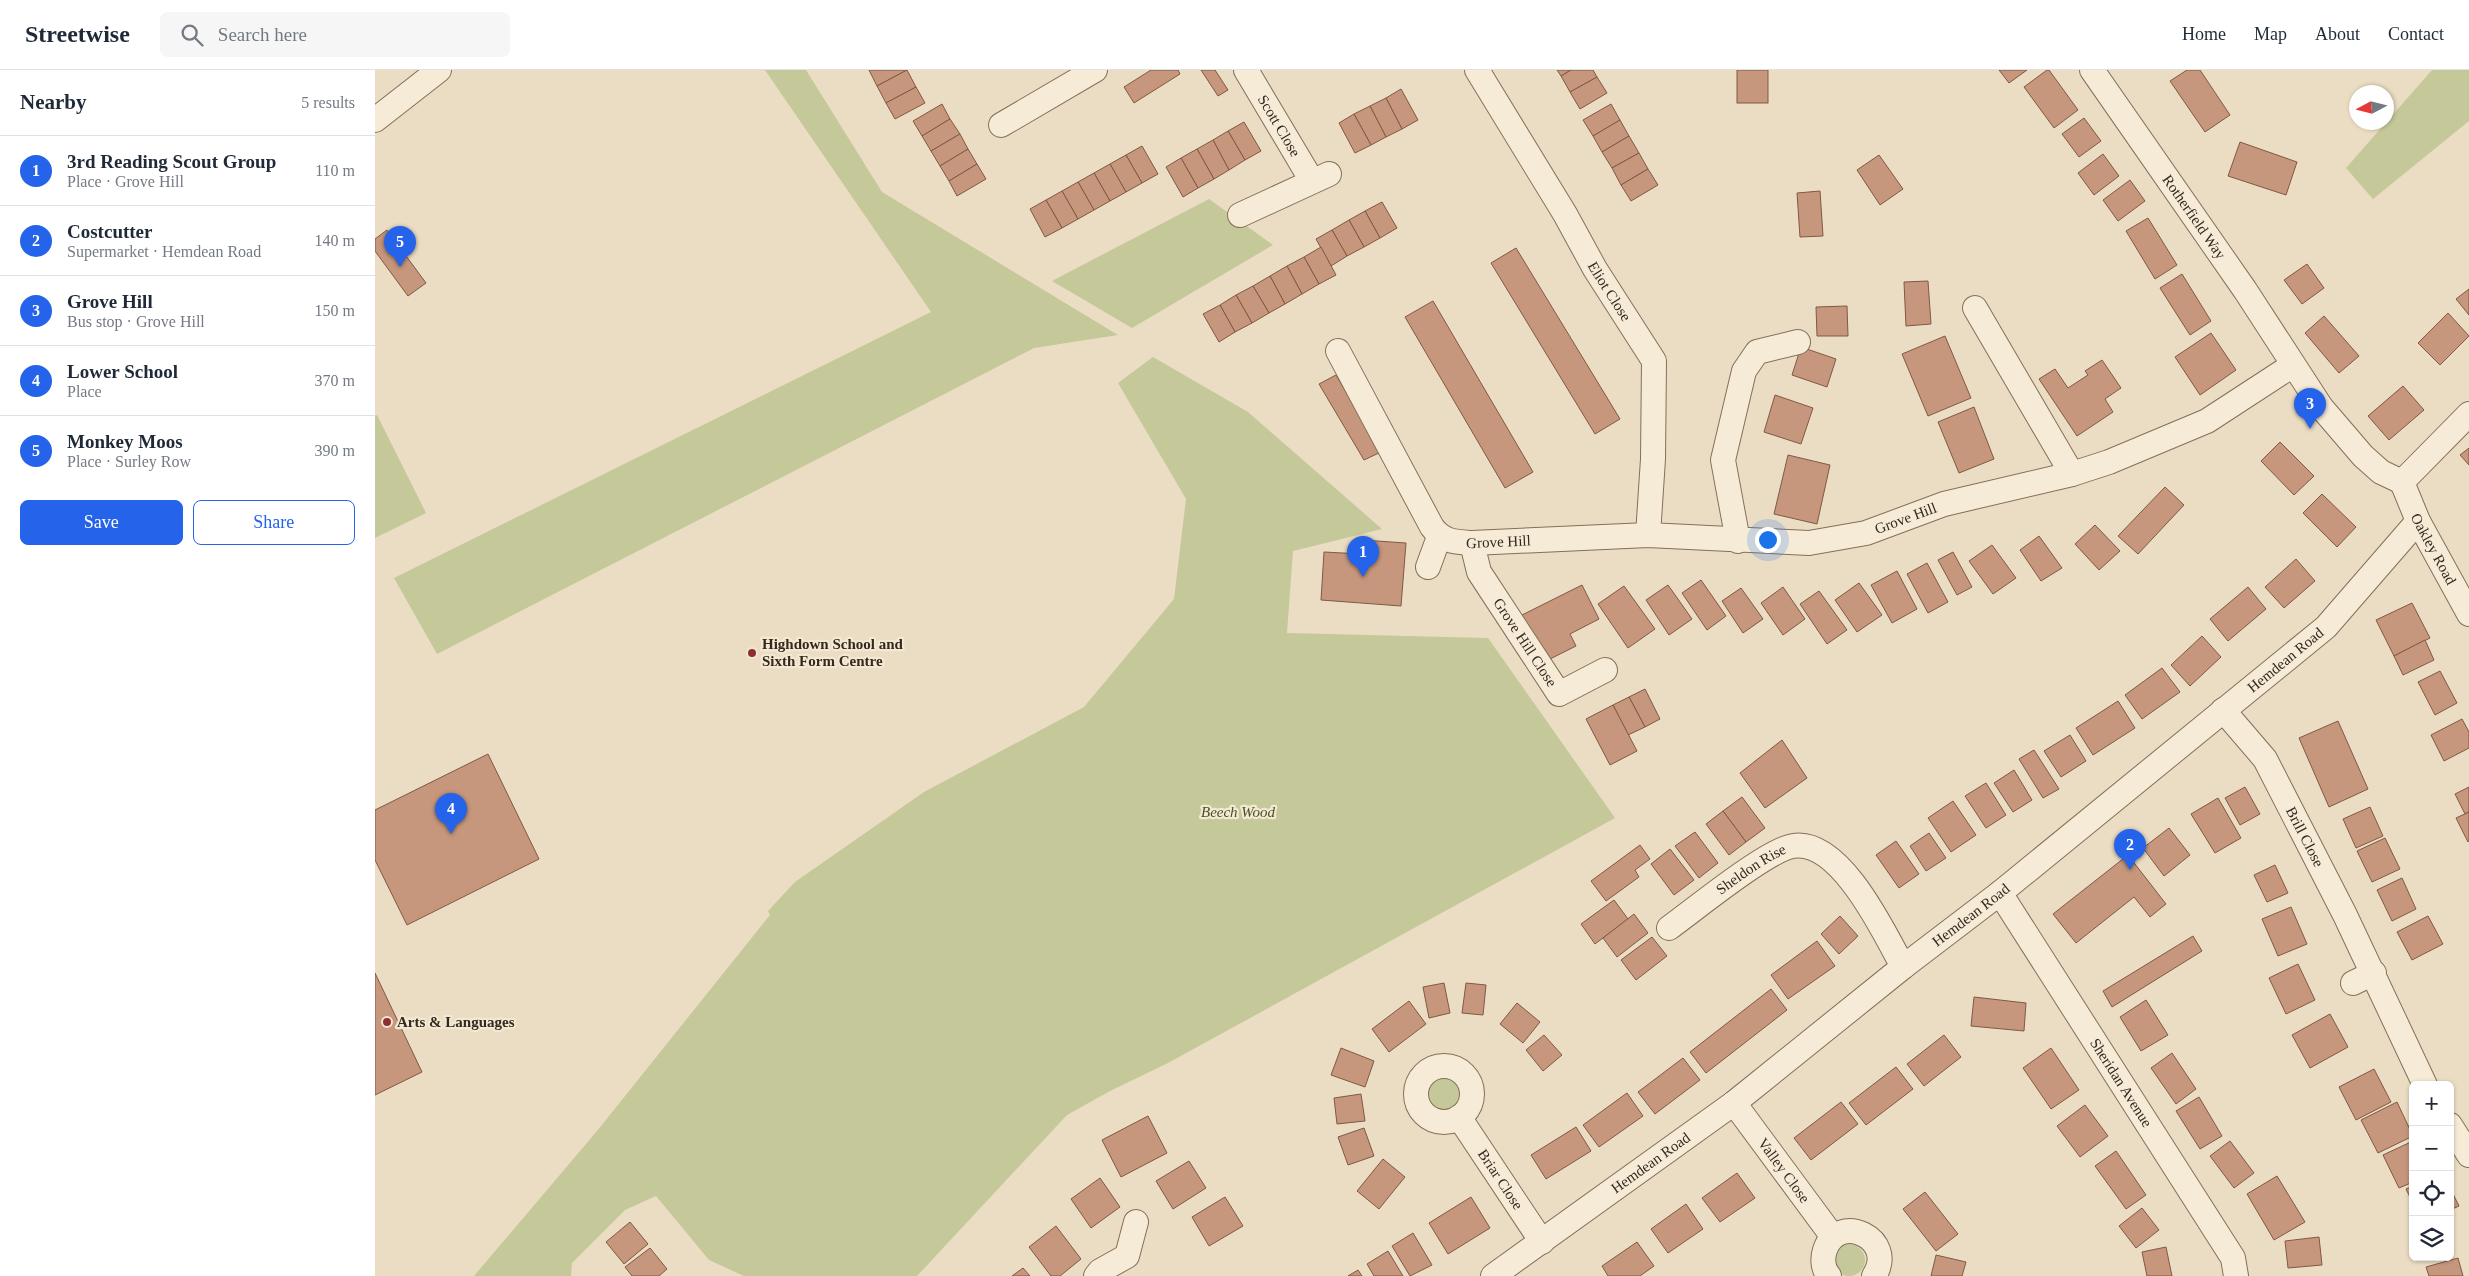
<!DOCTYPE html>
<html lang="en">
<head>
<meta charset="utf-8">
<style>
  :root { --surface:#fff; --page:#f6f6f7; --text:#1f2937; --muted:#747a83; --line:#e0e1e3; --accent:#2563eb }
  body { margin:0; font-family:"Times New Roman",serif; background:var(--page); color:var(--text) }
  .controls { position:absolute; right:15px; bottom:15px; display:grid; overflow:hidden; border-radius:8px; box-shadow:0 1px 4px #0004 }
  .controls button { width:45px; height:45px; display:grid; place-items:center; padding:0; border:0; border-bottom:1px solid var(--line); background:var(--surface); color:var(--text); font:25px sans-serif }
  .compass { position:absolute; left:1974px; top:15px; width:45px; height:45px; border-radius:50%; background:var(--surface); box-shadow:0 1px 4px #0004; rotate:263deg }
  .you { position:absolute; left:1392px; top:469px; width:18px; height:18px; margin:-12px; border:4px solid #fff; border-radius:50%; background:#1a73e8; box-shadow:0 0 0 8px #1a73e833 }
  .badge { display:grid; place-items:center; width:32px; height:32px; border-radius:50%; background:var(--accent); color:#fff; font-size:16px; font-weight:700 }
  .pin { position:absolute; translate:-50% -41px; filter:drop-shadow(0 1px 2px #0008) }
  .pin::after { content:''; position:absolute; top:26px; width:18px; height:15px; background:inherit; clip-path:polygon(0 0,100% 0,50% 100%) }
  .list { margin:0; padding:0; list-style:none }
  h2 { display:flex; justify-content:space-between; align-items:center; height:65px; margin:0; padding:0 20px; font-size:21px }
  h2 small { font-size:16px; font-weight:400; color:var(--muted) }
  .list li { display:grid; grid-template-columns:32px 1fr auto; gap:15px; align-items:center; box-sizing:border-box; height:70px; padding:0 20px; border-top:1px solid var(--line) }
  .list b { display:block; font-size:19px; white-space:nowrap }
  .list p { margin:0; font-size:16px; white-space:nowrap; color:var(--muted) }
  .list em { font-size:16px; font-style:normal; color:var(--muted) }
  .actions { display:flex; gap:10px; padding:15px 20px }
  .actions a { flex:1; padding:11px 0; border:1px solid var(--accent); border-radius:8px; text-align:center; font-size:18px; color:var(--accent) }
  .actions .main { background:var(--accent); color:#fff }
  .icon { flex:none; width:28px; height:28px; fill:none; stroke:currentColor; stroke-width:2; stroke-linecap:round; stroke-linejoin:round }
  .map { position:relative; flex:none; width:2094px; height:1206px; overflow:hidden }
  header { display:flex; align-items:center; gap:30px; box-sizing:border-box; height:70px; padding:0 25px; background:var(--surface); border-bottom:1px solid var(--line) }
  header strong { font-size:24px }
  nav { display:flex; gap:28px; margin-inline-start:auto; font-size:18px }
  .search { width:350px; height:45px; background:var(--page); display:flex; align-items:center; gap:12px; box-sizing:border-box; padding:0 18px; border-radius:8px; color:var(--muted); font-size:19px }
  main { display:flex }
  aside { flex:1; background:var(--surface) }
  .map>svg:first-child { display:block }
  .green { fill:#c5c898 }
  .building { fill:#c6977c; stroke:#815843 }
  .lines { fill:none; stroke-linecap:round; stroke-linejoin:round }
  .minor-casing { stroke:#846f5b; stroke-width:26 }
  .minor { stroke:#f6ebd6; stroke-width:24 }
  .poi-dot { fill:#8f2f35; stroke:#f3e8d2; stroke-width:2 }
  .labels { text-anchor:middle; stroke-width:4.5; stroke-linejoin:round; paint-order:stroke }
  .street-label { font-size:15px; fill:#35281e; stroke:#f3e8d2 }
  .poi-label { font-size:15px; font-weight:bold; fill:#35281e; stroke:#f3e8d2; text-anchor:start }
  .park-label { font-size:15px; font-style:italic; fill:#485026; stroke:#f3e8d2 }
</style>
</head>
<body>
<header>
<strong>Streetwise</strong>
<div class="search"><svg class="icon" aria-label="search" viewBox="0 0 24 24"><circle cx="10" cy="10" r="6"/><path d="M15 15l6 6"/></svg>Search here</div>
<nav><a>Home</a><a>Map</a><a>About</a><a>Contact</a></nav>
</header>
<main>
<aside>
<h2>Nearby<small>5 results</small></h2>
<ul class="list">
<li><span class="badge">1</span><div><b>3rd Reading Scout Group</b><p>Place · Grove Hill</p></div><em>110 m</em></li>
<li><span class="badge">2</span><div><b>Costcutter</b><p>Supermarket · Hemdean Road</p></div><em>140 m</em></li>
<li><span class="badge">3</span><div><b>Grove Hill</b><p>Bus stop · Grove Hill</p></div><em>150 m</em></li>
<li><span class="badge">4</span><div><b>Lower School</b><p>Place</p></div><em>370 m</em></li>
<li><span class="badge">5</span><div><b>Monkey Moos</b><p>Place · Surley Row</p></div><em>390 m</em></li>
</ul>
<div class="actions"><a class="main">Save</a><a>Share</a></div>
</aside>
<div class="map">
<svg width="2094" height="1206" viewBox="0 0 2094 1206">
  <rect width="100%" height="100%" fill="#ebddc3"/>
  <g class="green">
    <polygon points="390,0 431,0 507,122 743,265 659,278 62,584 19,508 556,242"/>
    <polygon points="2057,0 2094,0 2094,51 1998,129 1971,98"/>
    <polygon points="834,129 898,175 757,258 677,211"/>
    <polygon points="778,287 873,342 1007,459 918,481 912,563 1113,568 1240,748 793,993 735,1021 692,1045 542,1206 369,1206 334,1190 281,1126 250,1140 197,1193 196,1206 99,1206 222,1061 395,845 393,841 420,812 549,722 709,637 799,529 811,429 743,313"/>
    <polygon points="2,345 51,443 0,468 0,346"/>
    <circle cx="1069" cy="1024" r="16"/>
    <circle cx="1474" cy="1190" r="16"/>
  </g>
  <g class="building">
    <polygon points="494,0 532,0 502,16"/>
    <polygon points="532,0 541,17 511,33 502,16"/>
    <polygon points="776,0 803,0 805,4 759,33 749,17"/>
    <polygon points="826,0 840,0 853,20 843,26"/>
    <polygon points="1182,0 1196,0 1186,6"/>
    <polygon points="1196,0 1218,0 1222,7 1195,22 1186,6"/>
    <rect x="1362" y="0" width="31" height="33"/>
    <polygon points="1624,0 1652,0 1634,13"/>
    <polygon points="1672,0 1674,0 1703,40 1679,58 1649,17"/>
    <polygon points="1812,0 1825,0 1855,45 1830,62 1795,11"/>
    <polygon points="1222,7 1232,23 1205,39 1195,22"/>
    <polygon points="541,17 550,33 520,49 511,33"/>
    <polygon points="1026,19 1043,50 1027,59 1011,28"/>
    <polygon points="1011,28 1027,59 1011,67 995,36"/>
    <polygon points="567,34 575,49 547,66 538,51"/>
    <polygon points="1236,34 1245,50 1218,66 1208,50"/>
    <polygon points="995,36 1011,67 996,75 979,44"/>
    <polygon points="979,44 996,75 980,83 964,53"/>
    <polygon points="1709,48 1726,71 1704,87 1687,64"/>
    <polygon points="575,49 585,64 556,81 547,66"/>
    <polygon points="1245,50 1254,66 1227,82 1218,66"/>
    <polygon points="869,52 886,81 870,90 853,61"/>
    <polygon points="853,61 870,90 854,100 838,70"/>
    <polygon points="585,64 593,79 565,96 556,81"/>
    <polygon points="1254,66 1264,83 1237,98 1227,82"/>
    <polygon points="838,70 854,100 839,109 822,79"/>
    <polygon points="1865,72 1922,92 1911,125 1853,106"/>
    <polygon points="767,76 783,104 767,113 751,85"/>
    <polygon points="593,79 602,94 574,111 565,96"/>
    <polygon points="822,79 839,109 823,118 806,88"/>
    <polygon points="1264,83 1273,99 1246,115 1237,98"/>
    <polygon points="1728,84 1744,106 1719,125 1703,103"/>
    <polygon points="751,85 767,113 751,122 735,94"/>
    <polygon points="1504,85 1528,119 1505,135 1482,100"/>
    <polygon points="806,88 823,118 808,127 791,97"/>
    <polygon points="602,94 611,109 582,126 574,111"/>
    <polygon points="735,94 751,122 735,131 719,103"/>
    <polygon points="1273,99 1283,115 1256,131 1246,115"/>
    <polygon points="719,103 735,131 719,140 703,112"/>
    <polygon points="1755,110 1770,131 1743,151 1728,130"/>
    <polygon points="703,112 719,140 703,149 687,121"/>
    <polygon points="687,121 703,149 687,158 671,130"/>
    <polygon points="1445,121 1448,166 1425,167 1422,123"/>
    <polygon points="671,130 687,158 670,167 655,139"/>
    <polygon points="1007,132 1022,158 1005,168 990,141"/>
    <polygon points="990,141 1005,168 989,177 974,150"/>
    <polygon points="1773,148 1802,195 1780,209 1751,161"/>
    <polygon points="974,150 989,177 972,186 957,160"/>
    <polygon points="12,160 51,213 33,226 0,181 0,169"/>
    <polygon points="957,160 972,186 956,196 941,169"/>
    <polygon points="946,177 961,205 944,214 929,187"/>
    <polygon points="1141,178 1245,349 1220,364 1116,193"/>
    <polygon points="929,187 944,214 927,224 912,196"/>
    <polygon points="1932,194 1949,218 1927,234 1909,210"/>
    <polygon points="912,196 927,224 910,234 895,206"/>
    <polygon points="1807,204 1836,251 1815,265 1785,218"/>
    <polygon points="895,206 910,234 894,243 878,216"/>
    <polygon points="1553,211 1556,254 1531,256 1529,212"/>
    <polygon points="878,216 894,243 877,253 861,225"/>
    <polygon points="2094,219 2094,245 2081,229"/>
    <polygon points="861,225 877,253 860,262 845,235"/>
    <polygon points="1058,231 1158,402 1130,418 1030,247"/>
    <polygon points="845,235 860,262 844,272 828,244"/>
    <polygon points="1472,236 1473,266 1442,266 1441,237"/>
    <polygon points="2073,243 2094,266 2065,295 2043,273"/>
    <polygon points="1949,246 1984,286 1964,303 1930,263"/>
    <polygon points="1836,263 1861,300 1825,325 1800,287"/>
    <polygon points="1570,266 1596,328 1553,346 1527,284"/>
    <polygon points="1426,277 1461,289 1452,317 1417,305"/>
    <polygon points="1727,290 1746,318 1730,329 1738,342 1702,366 1664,309 1680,299 1693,318 1713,305 1710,301"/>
    <polygon points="961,305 1006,382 989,390 944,314"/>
    <polygon points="2028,316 2049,340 2014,370 1993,346"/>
    <polygon points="1400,325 1438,338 1426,374 1389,362"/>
    <polygon points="1599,337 1619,389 1584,403 1563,352"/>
    <polygon points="1905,372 1939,406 1919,425 1886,391"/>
    <polygon points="2094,378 2094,395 2085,385"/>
    <polygon points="1413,385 1455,395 1442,454 1399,444"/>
    <polygon points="1790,417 1809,435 1763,484 1743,466"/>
    <polygon points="1947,424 1981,457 1962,477 1928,443"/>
    <polygon points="1720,455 1745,481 1724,500 1700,474"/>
    <polygon points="1664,466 1687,498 1666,511 1645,480"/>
    <polygon points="988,470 1031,473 1026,536 946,530 949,482 987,484"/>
    <polygon points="1617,475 1641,508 1618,524 1594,491"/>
    <polygon points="1578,482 1597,517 1582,525 1563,490"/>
    <polygon points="1921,489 1940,511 1909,538 1890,517"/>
    <polygon points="1552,493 1573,532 1553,543 1532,504"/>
    <polygon points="1522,501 1542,539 1517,553 1496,515"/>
    <polygon points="1326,510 1351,546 1332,560 1307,523"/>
    <polygon points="1484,513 1507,545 1482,562 1460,530"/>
    <polygon points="1207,515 1224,549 1195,564 1201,576 1171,591 1147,545"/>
    <polygon points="1293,515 1317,549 1294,565 1271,530"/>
    <polygon points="1249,516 1280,559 1253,578 1223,534"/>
    <polygon points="1408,517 1430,549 1408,565 1386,533"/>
    <polygon points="1873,517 1891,539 1853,571 1835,549"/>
    <polygon points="1366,518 1388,549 1368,563 1347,531"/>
    <polygon points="1444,521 1472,560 1452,574 1425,534"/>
    <polygon points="2037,533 2055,568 2019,586 2001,550"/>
    <polygon points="1827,566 1846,587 1815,616 1796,595"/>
    <polygon points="2050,570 2059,590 2028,605 2019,586"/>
    <polygon points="1787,598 1805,622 1767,649 1750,625"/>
    <polygon points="2065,601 2082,633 2060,645 2043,612"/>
    <polygon points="1270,619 1285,649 1270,657 1254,627"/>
    <polygon points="1254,627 1270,657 1253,665 1238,635"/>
    <polygon points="1743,631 1760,658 1718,685 1701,658"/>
    <polygon points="1238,635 1262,681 1235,695 1211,649"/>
    <polygon points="2087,649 2094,662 2094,678 2069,691 2056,665"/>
    <polygon points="1963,651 1993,719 1954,737 1924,668"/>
    <polygon points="1695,665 1711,691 1686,707 1669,681"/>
    <polygon points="1407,670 1432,708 1390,738 1365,703"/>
    <polygon points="1659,680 1684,719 1668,728 1644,689"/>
    <polygon points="113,684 164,789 32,855 0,790 0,740"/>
    <polygon points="1639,700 1657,730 1638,742 1619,713"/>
    <polygon points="1611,713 1631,745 1611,758 1590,726"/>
    <polygon points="1870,717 1885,744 1865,755 1850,728"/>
    <polygon points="2094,717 2094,742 2090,744 2080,724"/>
    <polygon points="1367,727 1390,758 1371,772 1348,741"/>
    <polygon points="1843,728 1866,768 1840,783 1816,744"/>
    <polygon points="1578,731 1601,765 1576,782 1553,748"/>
    <polygon points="1995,737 2008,766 1981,778 1968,749"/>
    <polygon points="1348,741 1371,772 1354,785 1331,754"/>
    <polygon points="2094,742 2094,771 2093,772 2081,748"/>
    <polygon points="1794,758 1815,785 1789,806 1768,778"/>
    <polygon points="1320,762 1343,793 1324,808 1300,776"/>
    <polygon points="1554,763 1571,788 1551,801 1535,776"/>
    <polygon points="2010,768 2025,799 1997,812 1982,781"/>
    <polygon points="1521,771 1544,804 1524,818 1501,785"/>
    <polygon points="1265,775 1275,789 1260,800 1264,807 1231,831 1216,811"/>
    <polygon points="1295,779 1319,810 1299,825 1276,794"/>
    <polygon points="1753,785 1791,834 1775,847 1759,827 1701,873 1678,844"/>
    <polygon points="1900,795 1913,823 1892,832 1879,805"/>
    <polygon points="2027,808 2041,839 2017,851 2002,820"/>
    <polygon points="1239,830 1253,849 1220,874 1206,854"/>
    <polygon points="1916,837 1932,874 1903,886 1887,849"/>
    <polygon points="1259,844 1273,863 1242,887 1228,868"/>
    <polygon points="1465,846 1483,866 1464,884 1446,864"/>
    <polygon points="2053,846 2068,874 2037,890 2022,862"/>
    <polygon points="1818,866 1827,881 1737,937 1728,921"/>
    <polygon points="1277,867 1292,886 1261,910 1246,890"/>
    <polygon points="1442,871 1460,896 1413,929 1396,905"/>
    <polygon points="1923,894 1940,930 1911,944 1894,908"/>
    <polygon points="0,903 47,1002 0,1025"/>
    <polygon points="1069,913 1075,943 1054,948 1048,917"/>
    <polygon points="1091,913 1111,915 1108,945 1087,943"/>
    <polygon points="1396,919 1412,940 1331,1003 1315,982"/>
    <polygon points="1599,927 1651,933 1649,961 1596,956"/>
    <polygon points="1771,930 1793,965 1766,981 1745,947"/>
    <polygon points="1034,931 1051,954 1014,982 997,959"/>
    <polygon points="1142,933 1165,952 1148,973 1125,954"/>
    <polygon points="1955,944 1973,977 1935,998 1917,965"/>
    <polygon points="1169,965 1187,985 1168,1001 1151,980"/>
    <polygon points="1569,965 1586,987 1549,1016 1532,994"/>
    <polygon points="966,978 999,991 990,1017 956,1005"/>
    <polygon points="1676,978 1704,1020 1676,1039 1648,998"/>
    <polygon points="1797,983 1821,1019 1801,1034 1776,998"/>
    <polygon points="1308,988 1325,1010 1280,1044 1263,1022"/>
    <polygon points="1521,997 1538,1019 1491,1055 1474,1033"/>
    <polygon points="1999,999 2016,1032 1981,1050 1964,1017"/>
    <polygon points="1252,1023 1268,1046 1224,1077 1208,1055"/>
    <polygon points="986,1024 990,1051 962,1054 959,1028"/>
    <polygon points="1824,1027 1847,1066 1825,1079 1801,1041"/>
    <polygon points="1466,1032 1483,1054 1436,1090 1419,1068"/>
    <polygon points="2022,1032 2038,1066 2003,1083 1986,1050"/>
    <polygon points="1710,1035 1733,1066 1705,1087 1682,1056"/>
    <polygon points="773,1046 792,1083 746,1107 727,1070"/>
    <polygon points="1201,1057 1216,1081 1171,1109 1156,1085"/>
    <polygon points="989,1058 999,1086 973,1095 963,1067"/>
    <polygon points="1855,1071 1879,1103 1859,1118 1835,1086"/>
    <polygon points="2038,1071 2038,1112 2024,1118 2008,1085"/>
    <polygon points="1741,1081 1771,1125 1751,1139 1720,1096"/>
    <polygon points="1008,1089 1030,1107 1004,1139 982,1121"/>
    <polygon points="814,1091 831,1118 798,1139 781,1111"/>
    <polygon points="1362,1103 1380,1128 1345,1152 1327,1128"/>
    <polygon points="1902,1106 1930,1152 1899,1170 1872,1124"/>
    <polygon points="725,1108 745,1137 716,1158 696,1129"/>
    <polygon points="2038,1116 2038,1133 2031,1119"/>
    <polygon points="2075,1118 2084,1136 2075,1140"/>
    <polygon points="1550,1122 1583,1164 1561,1181 1528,1139"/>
    <polygon points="850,1127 868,1156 834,1176 817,1147"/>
    <polygon points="1096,1127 1115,1158 1073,1184 1054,1153"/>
    <polygon points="1311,1134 1328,1159 1293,1183 1276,1159"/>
    <polygon points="1767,1138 1784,1160 1761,1178 1744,1156"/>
    <polygon points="255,1152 273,1174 249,1194 231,1172"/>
    <polygon points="681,1156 706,1189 685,1206 676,1206 654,1177"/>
    <polygon points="1038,1163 1057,1195 1035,1206 1017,1176"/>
    <polygon points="1944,1167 1947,1195 1913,1198 1910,1171"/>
    <polygon points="1262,1172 1279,1196 1265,1206 1233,1206 1227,1196"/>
    <polygon points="1791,1177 1797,1206 1772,1206 1767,1182"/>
    <polygon points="275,1178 292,1199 284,1206 257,1206 250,1197"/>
    <polygon points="1013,1181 1028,1206 999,1206 992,1194"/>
    <polygon points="1561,1185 1591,1192 1587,1206 1556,1206"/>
    <polygon points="2083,1188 2088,1206 2054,1206 2051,1197"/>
    <polygon points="648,1198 655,1206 637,1206"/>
    <polygon points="983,1200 987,1206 973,1206"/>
  </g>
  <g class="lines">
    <g class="minor-casing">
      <g id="minor">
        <path id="s1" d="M871 0 937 111"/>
        <path id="s2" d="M1102 0 1190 144 1220 199 1279 291 1278 389 1273 465"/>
        <path id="s3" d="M1717 0 1870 220 1946 337 1988 386 2006 402 2027 412"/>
        <polyline points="0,50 64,0"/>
        <polyline points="626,55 720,0"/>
        <polyline points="865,145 954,104"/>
        <polyline points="1600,238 1697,404"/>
        <path id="s4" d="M963 281 1057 457C1068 472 1080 472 1097 473L1273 465 1434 473 1491 463 1569 434 1697 404 1734 392 1832 351 1918 295"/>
        <path id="s5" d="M2027 412 2043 451 2094 544"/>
        <polyline points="2027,412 2094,344"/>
        <polyline points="1363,471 1348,390 1369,301 1382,282 1423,272"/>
        <path id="s6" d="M1097 473 1104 502 1184 624 1230 600"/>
        <polyline points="1053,497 1064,467"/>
        <path id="s7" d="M1848 640 1890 689 1970 845 2050 1015"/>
        <path id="s8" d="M1625 823 1858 1188 1861 1206"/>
        <path id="s9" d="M1294 858C1319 840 1392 780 1418 776 1465 768 1509 862 1528 897"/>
        <polyline points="1978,913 1999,903"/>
        <circle cx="1069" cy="1024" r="28"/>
        <path id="s10" d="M1359 1033 1458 1167"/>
        <path id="s11" d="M1084 1047 1167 1172"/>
        <polyline points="2075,1055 2094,1085"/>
        <polyline points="721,1206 725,1201 752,1186 761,1152"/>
        <path id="s12" d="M1118 1206 1359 1033 1528 897 1625 823 1951 557 2043 451"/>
        <path d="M1454 1206C1448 1199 1447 1189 1450 1180 1463 1141 1523 1169 1499 1206"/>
      </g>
    </g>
    <use href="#minor" class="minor"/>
  </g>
  <g class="poi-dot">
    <circle cx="377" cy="583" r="5"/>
    <circle cx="12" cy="952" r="5"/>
  </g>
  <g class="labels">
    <g class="street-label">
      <text dy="5" stroke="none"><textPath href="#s1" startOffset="65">Scott Close</textPath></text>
      <text dy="5" stroke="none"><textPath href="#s3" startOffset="179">Rotherfield Way</textPath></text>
      <text dy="5" stroke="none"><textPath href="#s2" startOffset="258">Eliot Close</textPath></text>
      <text dy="5" stroke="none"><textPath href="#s4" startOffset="682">Grove Hill</textPath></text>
      <text dy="5" stroke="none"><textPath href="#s4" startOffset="271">Grove Hill</textPath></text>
      <text dy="5" stroke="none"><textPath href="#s5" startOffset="74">Oakley Road</textPath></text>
      <text dy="5" stroke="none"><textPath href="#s6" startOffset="114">Grove Hill Close</textPath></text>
      <text dy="5" stroke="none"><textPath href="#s12" startOffset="1004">Hemdean Road</textPath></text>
      <text dy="5" stroke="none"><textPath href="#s7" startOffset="152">Brill Close</textPath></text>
      <text dy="5" stroke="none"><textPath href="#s9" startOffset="101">Sheldon Rise</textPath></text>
      <text dy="5" stroke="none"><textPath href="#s12" startOffset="599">Hemdean Road</textPath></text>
      <text dy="5" stroke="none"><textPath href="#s8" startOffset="225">Sheridan Avenue</textPath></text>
      <text dy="5" stroke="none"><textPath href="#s12" startOffset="194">Hemdean Road</textPath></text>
      <text dy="5" stroke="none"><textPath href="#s10" startOffset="84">Valley Close</textPath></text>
      <text dy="5" stroke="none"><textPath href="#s11" startOffset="75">Briar Close</textPath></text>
    </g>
    <g class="poi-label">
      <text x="387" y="579">Highdown School and<tspan x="387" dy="17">Sixth Form Centre</tspan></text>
      <text x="22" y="957">Arts &amp; Languages</text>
    </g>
    <g class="park-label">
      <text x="863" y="747">Beech Wood</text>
    </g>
  </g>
</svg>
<div class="controls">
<button>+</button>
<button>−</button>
<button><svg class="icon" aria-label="locate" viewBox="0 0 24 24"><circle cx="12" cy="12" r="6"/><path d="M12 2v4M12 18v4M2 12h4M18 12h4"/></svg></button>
<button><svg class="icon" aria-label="layers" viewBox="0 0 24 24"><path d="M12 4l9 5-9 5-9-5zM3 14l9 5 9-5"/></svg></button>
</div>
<svg class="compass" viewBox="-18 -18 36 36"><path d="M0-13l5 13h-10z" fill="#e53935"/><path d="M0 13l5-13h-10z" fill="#747a83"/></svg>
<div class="you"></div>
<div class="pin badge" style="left:988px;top:507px">1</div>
<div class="pin badge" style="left:1755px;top:800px">2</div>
<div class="pin badge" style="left:1935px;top:359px">3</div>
<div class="pin badge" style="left:76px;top:764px">4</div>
<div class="pin badge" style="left:25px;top:197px">5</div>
</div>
</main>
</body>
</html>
